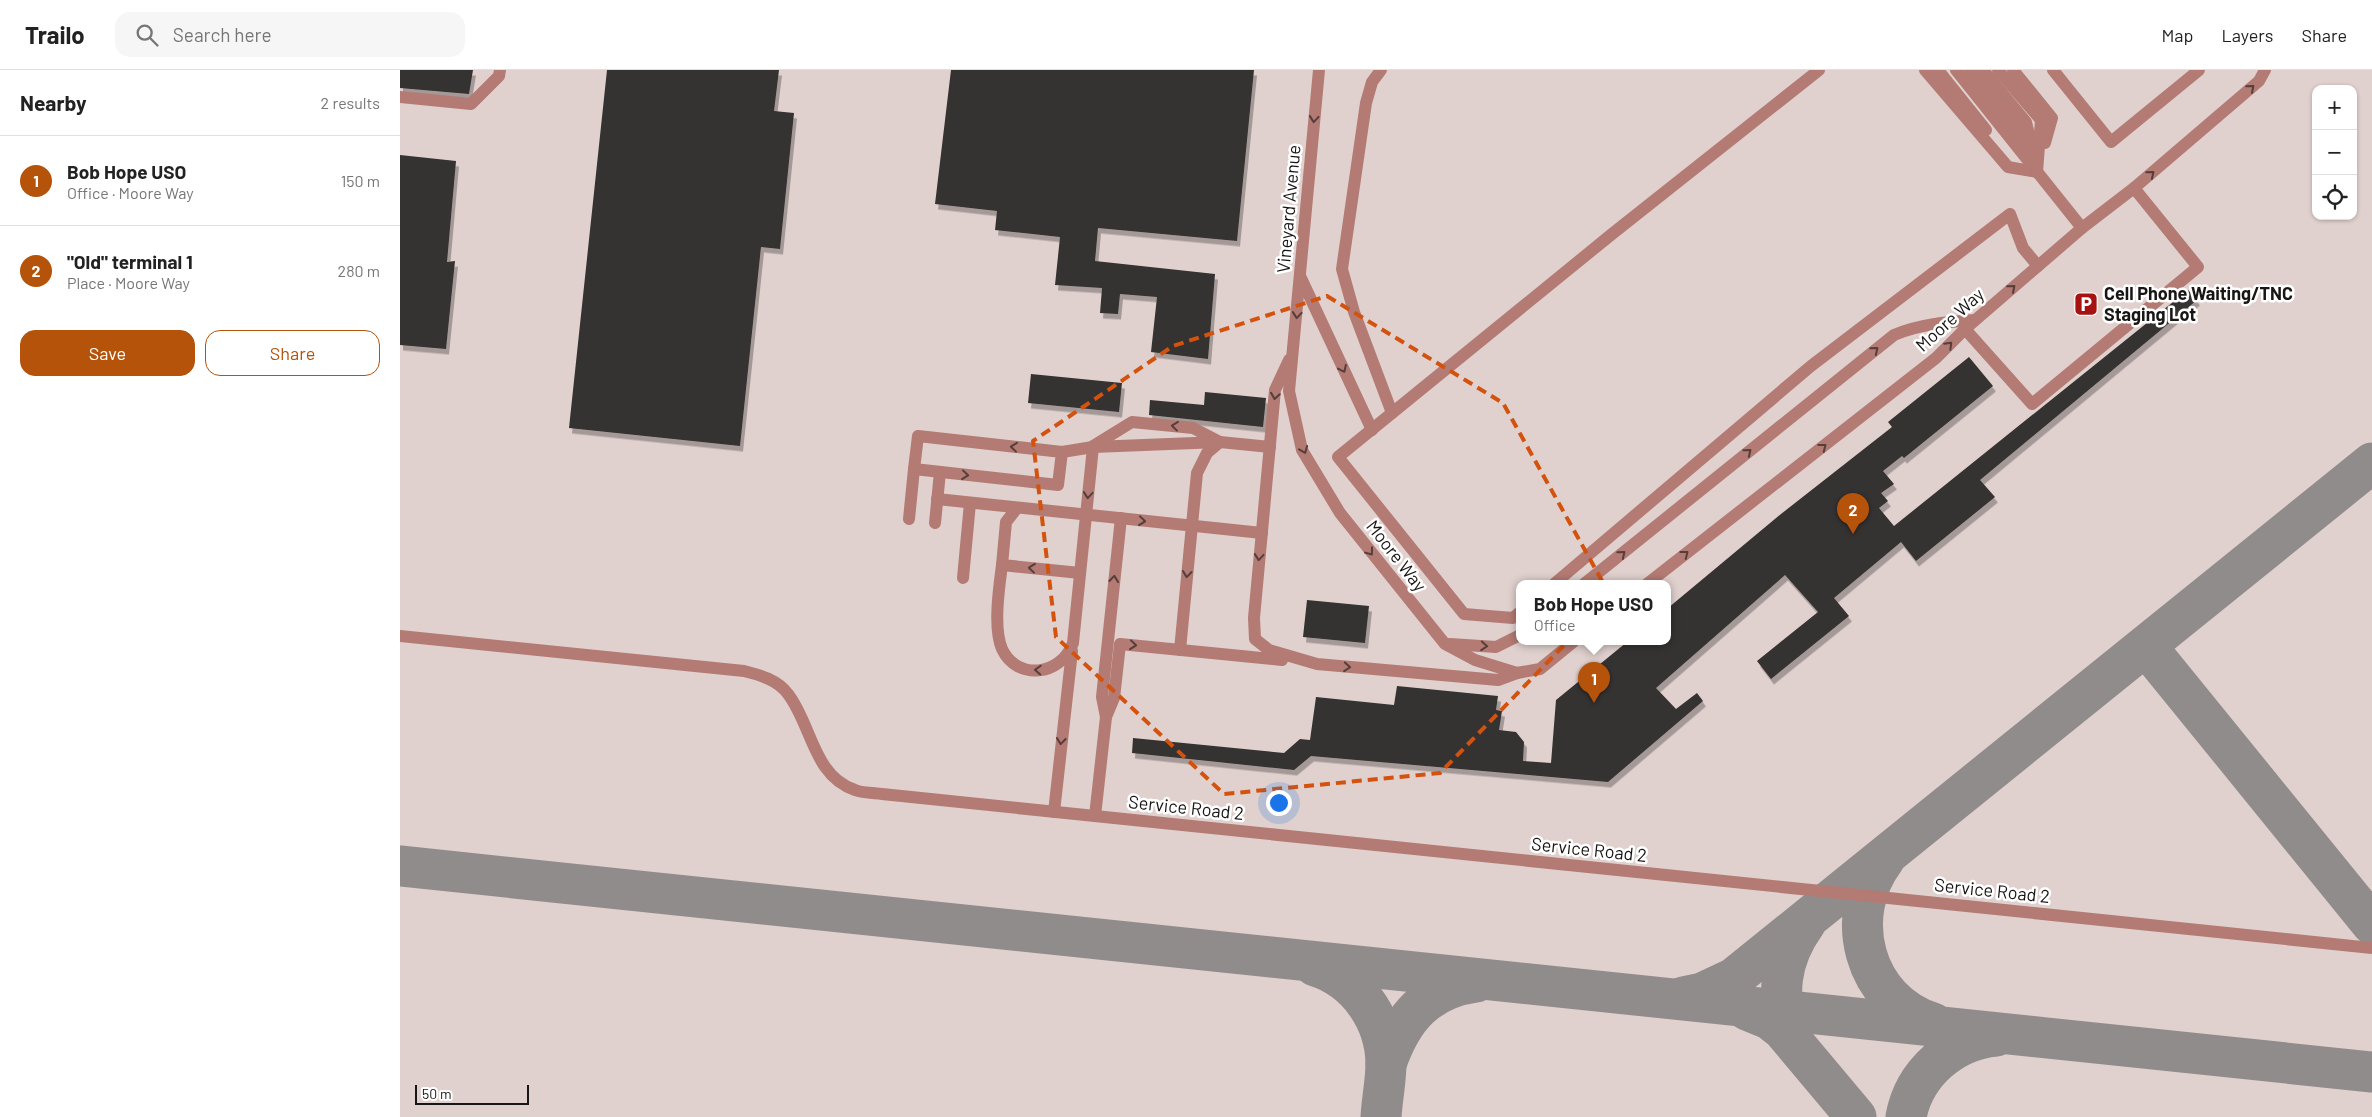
<!DOCTYPE html>
<html lang="en">
<head>
<meta charset="utf-8">
<style>
  :root { --surface:#fff; --page:#f6f6f6; --text:#222; --muted:#767676; --line:#e0e0e0; --accent:#b45309 }
  body { margin:0; font-family:Barlow,sans-serif; background:var(--page); color:var(--text) }
  .controls { position:absolute; right:15px; top:15px; display:grid; overflow:hidden; border-radius:10px; box-shadow:0 1px 4px #0004 }
  .controls button { width:45px; height:45px; display:grid; place-items:center; padding:0; border:0; border-bottom:1px solid var(--line); background:var(--surface); color:var(--text); font:25px sans-serif }
  .scale { position:absolute; left:15px; bottom:12px; width:114px; box-sizing:border-box; padding-left:5px; border:2px solid #181615; border-top:0; font-size:14px; line-height:18px; white-space:nowrap; color:#181615; -webkit-text-stroke:4px #fff; paint-order:stroke }
  .you { position:absolute; left:878px; top:732px; width:18px; height:18px; margin:-12px; border:4px solid #fff; border-radius:50%; background:#1a73e8; box-shadow:0 0 0 8px #1a73e833 }
  .badge { display:grid; place-items:center; width:32px; height:32px; border-radius:50%; background:var(--accent); color:#fff; font-size:16px; font-weight:700 }
  .pin { position:absolute; translate:-50% -41px; filter:drop-shadow(0 1px 2px #0008) }
  .pin::after { content:''; position:absolute; top:26px; width:18px; height:15px; background:inherit; clip-path:polygon(0 0,100% 0,50% 100%) }
  .popup { position:absolute; left:1116px; top:510px; width:155px; height:65px; box-sizing:border-box; display:grid; place-content:center; border-radius:10px; background:var(--surface); filter:drop-shadow(0 1px 4px #0005); font-size:16px; white-space:nowrap; color:var(--muted) }
  .popup b { font-size:19px; color:var(--text) }
  .popup::after { content:''; position:absolute; left:50%; top:100%; margin-left:-10px; border:10px solid transparent; border-top-color:var(--surface) }
  .list { margin:0; padding:0; list-style:none }
  h2 { display:flex; justify-content:space-between; align-items:center; height:65px; margin:0; padding:0 20px; font-size:21px }
  h2 small { font-size:16px; font-weight:400; color:var(--muted) }
  .list li { display:grid; grid-template-columns:32px 1fr auto; gap:15px; align-items:center; box-sizing:border-box; height:90px; padding:0 20px; border-top:1px solid var(--line) }
  .list b { display:block; font-size:19px; white-space:nowrap }
  .list p { margin:0; font-size:16px; white-space:nowrap; color:var(--muted) }
  .list em { font-size:16px; font-style:normal; color:var(--muted) }
  .actions { display:flex; gap:10px; padding:15px 20px }
  .actions a { flex:1; padding:11px 0; border:1px solid var(--accent); border-radius:15px; text-align:center; font-size:18px; color:var(--accent) }
  .actions .main { background:var(--accent); color:#fff }
  .icon { flex:none; width:28px; height:28px; fill:none; stroke:currentColor; stroke-width:2; stroke-linecap:round; stroke-linejoin:round }
  .map { position:relative; flex:none; width:1972px; height:1047px; overflow:hidden }
  header { display:flex; align-items:center; gap:30px; box-sizing:border-box; height:70px; padding:0 25px; background:var(--surface); border-bottom:1px solid var(--line) }
  header strong { font-size:24px }
  nav { display:flex; gap:28px; margin-inline-start:auto; font-size:18px }
  .search { width:350px; height:45px; background:var(--page); display:flex; align-items:center; gap:12px; box-sizing:border-box; padding:0 18px; border-radius:15px; color:var(--muted); font-size:19px }
  main { display:flex }
  aside { flex:1; background:var(--surface) }
  .map>svg:first-child { display:block }
  .built { fill:#e0d1ce; fill-rule:evenodd }
  .lines { fill:none; stroke-linecap:round; stroke-linejoin:round }
  .taxiway { stroke:#908c8b; stroke-width:41 }
  .building { fill:#353130; filter:url(#shadow) }
  .minor { stroke:#b37b73; stroke-width:12 }
  .oneway { stroke:#563e3b }
  .marked { fill:none; stroke:#d3520d; stroke-width:4; stroke-dasharray:10 6; stroke-linejoin:round }
  .labels { text-anchor:middle; stroke-width:5; stroke-linejoin:round; paint-order:stroke }
  .street-label { font-size:18px; fill:#181615; stroke:#fff }
  .poi-label { font-size:18px; font-weight:bold; fill:#181615; stroke:#fff; text-anchor:start }
</style>
</head>
<body>
<header>
<strong>Trailo</strong>
<div class="search"><svg class="icon" aria-label="search" viewBox="0 0 24 24"><circle cx="10" cy="10" r="6"/><path d="M15 15l6 6"/></svg>Search here</div>
<nav><a>Map</a><a>Layers</a><a>Share</a></nav>
</header>
<main>
<aside>
<h2>Nearby<small>2 results</small></h2>
<ul class="list">
<li><span class="badge">1</span><div><b>Bob Hope USO</b><p>Office · Moore Way</p></div><em>150 m</em></li>
<li><span class="badge">2</span><div><b>&quot;Old&quot; terminal 1</b><p>Place · Moore Way</p></div><em>280 m</em></li>
</ul>
<div class="actions"><a class="main">Save</a><a>Share</a></div>
</aside>
<div class="map">
<svg width="1972" height="1047" viewBox="0 0 1972 1047">
  <defs>
    <filter id="shadow"><feDropShadow dx="3" dy="5.5" stdDeviation="0" flood-color="#0004"/></filter>
  </defs>
  <rect width="100%" height="100%" fill="#e8e1e0"/>
  <path class="built" d="M0 0H1972V1047H0ZM1916 19H1953V146H1916ZM1120 514H1268V572H1120Z"/>
  <g class="lines">
    <g class="taxiway">
      <polyline points="1746,576 1972,854"/>
      <path d="M1484 790C1442 846 1463 931 1533 953"/>
      <polyline points="0,796 1972,1002"/>
      <path d="M915 896C957 909 985 949 986 993 986 1011 982 1029 981 1047"/>
      <polyline points="1283,927 1302,923 1334,908 1972,393"/>
      <polyline points="1347,940 1369,949 1383,960 1456,1047"/>
      <path d="M1393 967C1373 929 1381 887 1405 854"/>
      <path d="M986 994C1002 948 1026 919 1076 912"/>
      <path d="M1506 1047C1514 1003 1552 970 1596 966"/>
    </g>
  </g>
  <g class="building">
    <polygon points="0,0 73,0 69,24 0,18"/>
    <polygon points="207,0 379,0 374,41 394,43 380,179 361,177 340,376 169,358"/>
    <polygon points="551,0 854,0 837,171 698,158 695,191 815,204 808,289 751,282 757,227 720,224 718,244 700,243 702,218 655,215 660,167 595,160 597,141 535,134"/>
    <polygon points="0,85 56,91 47,192 55,191 46,279 0,275"/>
    <polygon points="1788,220 1797,230 1580,410 1595,427 1516,491 1501,472 1434,528 1449,546 1371,609 1357,591 1418,542 1385,505 1256,618 1276,639 1297,623 1303,631 1208,712 911,686 894,700 732,683 733,668 884,683 900,669 910,670 916,627 994,635 997,616 1098,626 1096,640 1102,641 1099,660 1116,662 1124,672 1123,691 1151,693 1156,630 1227,572 1268,572 1268,538 1381,444 1492,357 1488,352 1569,287 1593,316 1504,388 1502,386 1483,401 1494,414 1481,423 1488,431 1479,438 1494,456"/>
    <polygon points="631,304 722,313 719,342 628,333"/>
    <polygon points="805,322 866,328 863,357 749,345 750,330 804,335"/>
    <polygon points="907,530 969,536 965,573 903,567"/>
  </g>
  <g class="lines">
    <g class="minor">
      <polyline points="919,0 889,321 902,380 940,443 1045,574 1075,590 1117,603 1140,599 1173,572"/>
      <polyline points="981,0 972,12 966,33 942,199 954,242 992,343"/>
      <polyline points="1525,0 1608,97 1637,102"/>
      <polyline points="1538,0 1586,60"/>
      <polyline points="1556,0 1682,158"/>
      <polyline points="1570,0 1617,58 1629,84"/>
      <polyline points="1583,0 1626,52 1632,78"/>
      <polyline points="1598,0 1641,50 1637,102"/>
      <polyline points="1613,0 1652,48 1645,73"/>
      <polyline points="1653,0 1711,72 1799,0"/>
      <polyline points="0,27 71,34 99,6 100,0"/>
      <polyline points="901,208 972,360"/>
      <polyline points="1565,259 1632,334 1798,197 1734,118"/>
      <polyline points="889,290 875,320 854,548 855,569 869,580 917,594 1098,610 1117,603"/>
      <polyline points="693,376 732,352 793,358 818,371"/>
      <polyline points="662,382 658,415 514,399 518,366 662,382 693,377 820,372 870,377"/>
      <polyline points="537,429 862,463"/>
      <polyline points="617,438 606,452 602,495 680,503"/>
      <polyline points="509,449 514,399"/>
      <polyline points="535,453 540,402"/>
      <path d="M602 495C599 518 593 558 602 579 617 611 661 606 673 573L693 377"/>
      <polyline points="563,508 570,433"/>
      <polyline points="1154,514 1411,296 1610,144 1623,178 1638,196"/>
      <path d="M1184 514 1494 265C1520 254 1546 252 1575 250"/>
      <polyline points="1247,514 1536,288 1565,259 1682,158 1734,118 1859,11 1865,0"/>
      <polyline points="1120,542 1113,548 1064,544 938,387 1212,164 1419,0"/>
      <path d="M0 566 344 601C360 605 378 610 388 624 412 655 413 706 455 720 463 723 474 723 482 724L1972 878"/>
      <polyline points="1050,574 1096,577 1120,565"/>
      <polyline points="780,580 797,403 807,383 820,372"/>
      <polyline points="706,647 702,627 721,448"/>
      <polyline points="654,742 672,581"/>
      <polyline points="695,746 706,647 714,628 720,574 882,590"/>
    </g>
  </g>
  <defs><path id="oneway-chevron" d="M-2-3.5L2.5 0L-2 3.5" fill="none" stroke-width="1.6" stroke-linecap="round" stroke-linejoin="round" transform="scale(1.25)"/></defs>
  <g class="oneway">
    <use href="#oneway-chevron" transform="translate(1851 18) rotate(-41)"/>
    <use href="#oneway-chevron" transform="translate(914 49) rotate(95)"/>
    <use href="#oneway-chevron" transform="translate(1751 104) rotate(-40)"/>
    <use href="#oneway-chevron" transform="translate(1612 218) rotate(-41)"/>
    <use href="#oneway-chevron" transform="translate(897 245) rotate(95)"/>
    <use href="#oneway-chevron" transform="translate(1549 275) rotate(-45)"/>
    <use href="#oneway-chevron" transform="translate(1475 280) rotate(-39)"/>
    <use href="#oneway-chevron" transform="translate(943 299) rotate(65)"/>
    <use href="#oneway-chevron" transform="translate(875 326) rotate(99)"/>
    <use href="#oneway-chevron" transform="translate(775 356) rotate(-174)"/>
    <use href="#oneway-chevron" transform="translate(614 377) rotate(-174)"/>
    <use href="#oneway-chevron" transform="translate(1423 377) rotate(-38)"/>
    <use href="#oneway-chevron" transform="translate(904 380) rotate(68)"/>
    <use href="#oneway-chevron" transform="translate(1348 382) rotate(-39)"/>
    <use href="#oneway-chevron" transform="translate(565 405) rotate(6)"/>
    <use href="#oneway-chevron" transform="translate(688 425) rotate(95)"/>
    <use href="#oneway-chevron" transform="translate(742 451) rotate(6)"/>
    <use href="#oneway-chevron" transform="translate(970 482) rotate(53)"/>
    <use href="#oneway-chevron" transform="translate(1222 484) rotate(-39)"/>
    <use href="#oneway-chevron" transform="translate(1285 484) rotate(-38)"/>
    <use href="#oneway-chevron" transform="translate(859 487) rotate(95)"/>
    <use href="#oneway-chevron" transform="translate(632 498) rotate(-174)"/>
    <use href="#oneway-chevron" transform="translate(787 504) rotate(96)"/>
    <use href="#oneway-chevron" transform="translate(714 509) rotate(-84)"/>
    <use href="#oneway-chevron" transform="translate(733 575) rotate(6)"/>
    <use href="#oneway-chevron" transform="translate(1084 576) rotate(4)"/>
    <use href="#oneway-chevron" transform="translate(947 597) rotate(5)"/>
    <use href="#oneway-chevron" transform="translate(638 600) rotate(-177)"/>
    <use href="#oneway-chevron" transform="translate(661 671) rotate(96)"/>
  </g>
  <path class="marked" d="M927 226 1103 333 1211 527 1040 703 824 724 656 567 633 371 773 276Z"/>
  <defs>
    <g id="parking-square" transform="scale(1.25)"><rect x="-9" y="-9" width="18" height="18" rx="4" fill="#a61111" stroke="#fff"/><path d="M-3.5-5.5H1a3.5 3.5 0 0 1 0 7H-1V5.5H-3.5ZM-1-3.4V-.6H.8a1.4 1.4 0 0 0 0-2.8Z" fill="#fff"/></g>
  </defs>
  <g fill-rule="evenodd">
    <use href="#parking-square" x="1686" y="234"/>
  </g>
  <g class="labels">
    <g class="street-label">
      <text transform="translate(889 139) rotate(-85)" y="6">Vineyard Avenue</text>
      <text transform="translate(1550 250) rotate(-42)" y="6">Moore Way</text>
      <text transform="translate(996 486) rotate(52)" y="6">Moore Way</text>
      <text transform="translate(786 738) rotate(6)" y="6">Service Road 2</text>
      <text transform="translate(1189 780) rotate(6)" y="6">Service Road 2</text>
      <text transform="translate(1592 821) rotate(6)" y="6">Service Road 2</text>
    </g>
    <g class="poi-label">
      <text x="1704" y="230">Cell Phone Waiting/TNC<tspan x="1704" dy="21">Staging Lot</tspan></text>
    </g>
  </g>
</svg>
<div class="controls">
<button>+</button>
<button>−</button>
<button><svg class="icon" aria-label="locate" viewBox="0 0 24 24"><circle cx="12" cy="12" r="6"/><path d="M12 2v4M12 18v4M2 12h4M18 12h4"/></svg></button>
</div>
<div class="scale">50 m</div>
<div class="you"></div>
<div class="pin badge" style="left:1194px;top:633px">1</div>
<div class="popup"><b>Bob Hope USO</b>Office</div>
<div class="pin badge" style="left:1453px;top:464px">2</div>
</div>
</main>
</body>
</html>
